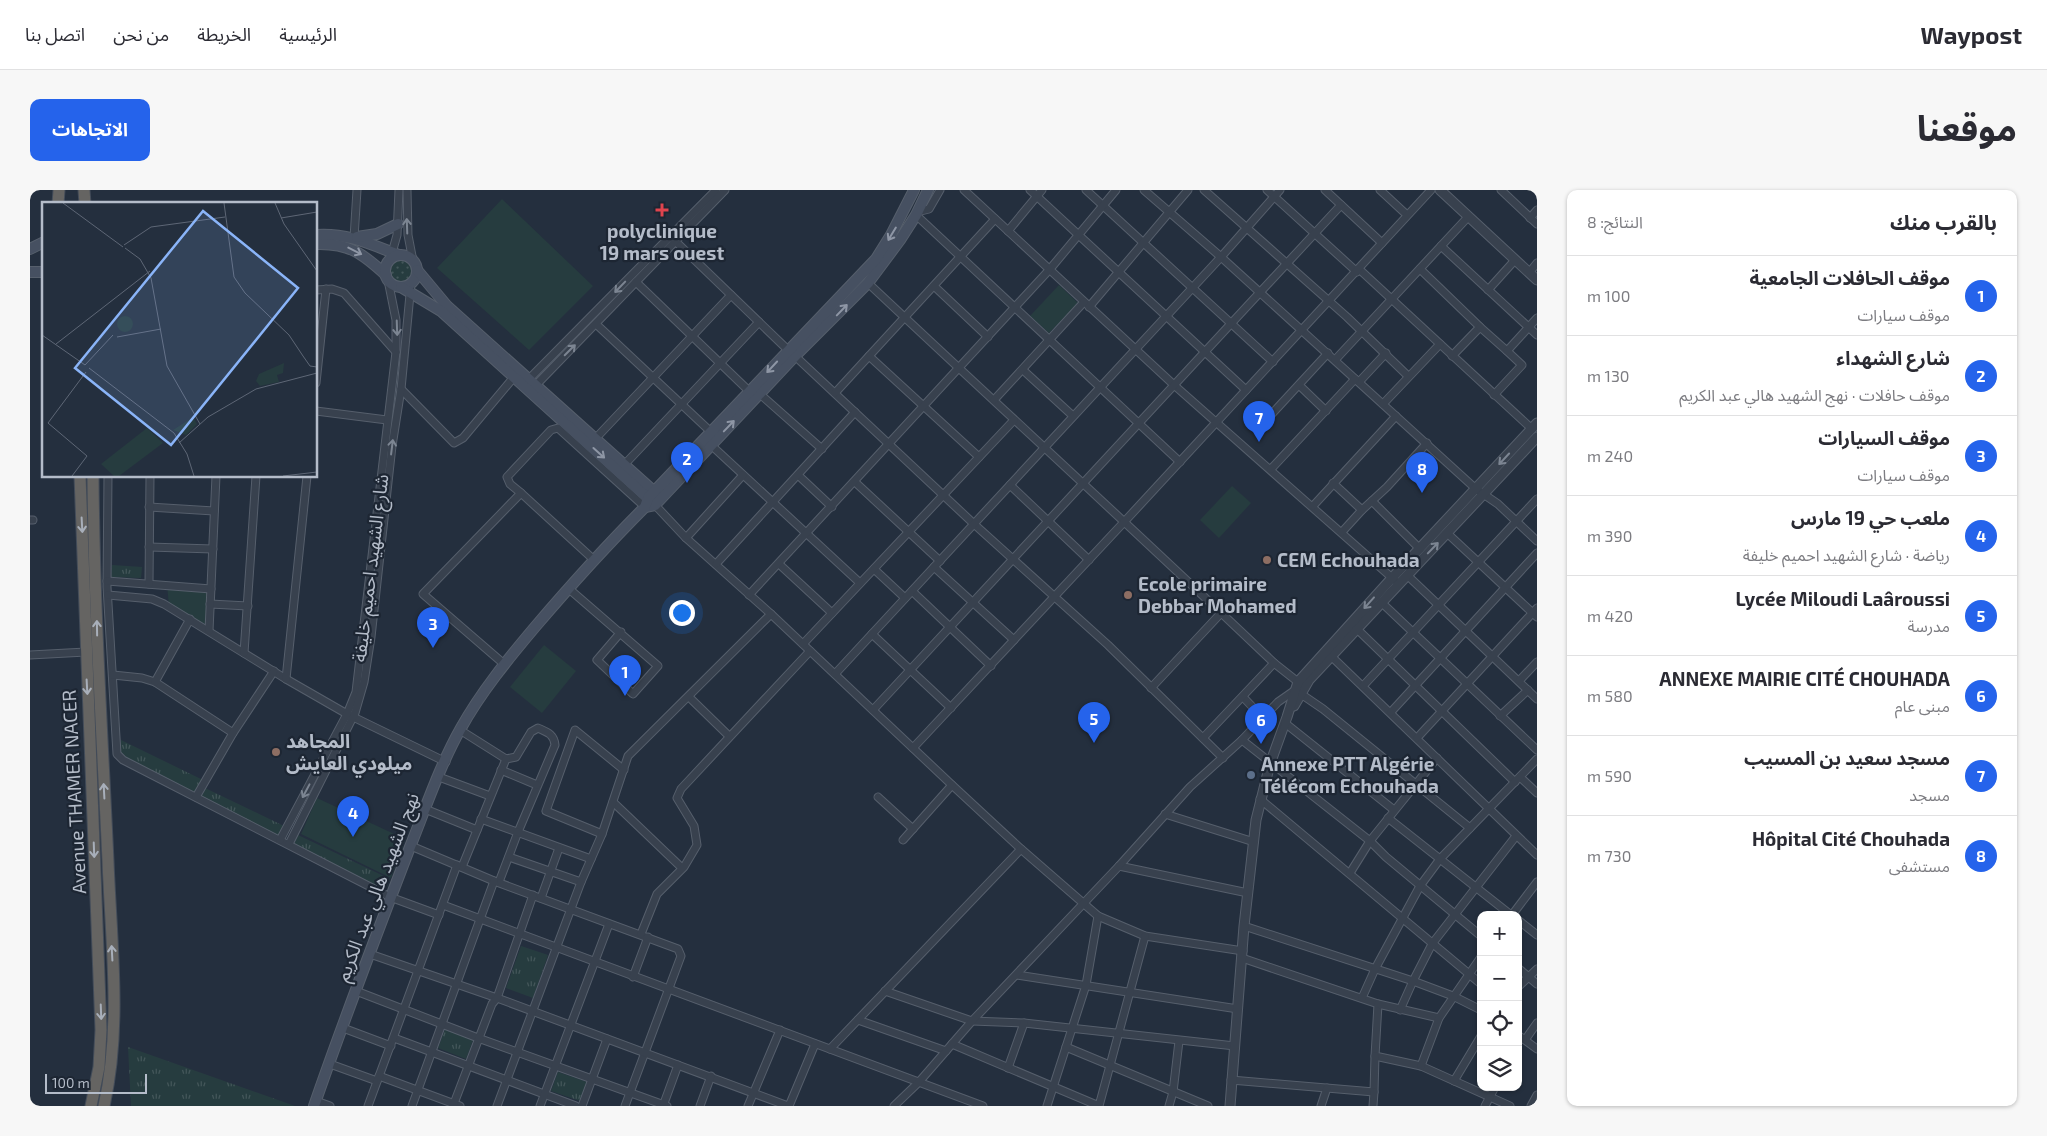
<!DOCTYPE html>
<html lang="ar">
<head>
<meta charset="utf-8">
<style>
  :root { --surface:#fff; --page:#f7f7f7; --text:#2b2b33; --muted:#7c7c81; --line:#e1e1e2; --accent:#2563eb }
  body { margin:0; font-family:"Exo 2","Noto Sans Arabic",sans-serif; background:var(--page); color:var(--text); direction:rtl }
  .controls { position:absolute; right:15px; bottom:15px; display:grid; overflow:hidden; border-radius:10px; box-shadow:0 1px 4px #0004 }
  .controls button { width:45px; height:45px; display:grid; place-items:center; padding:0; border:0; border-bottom:1px solid var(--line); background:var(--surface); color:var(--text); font:25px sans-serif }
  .scale { position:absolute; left:15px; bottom:12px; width:102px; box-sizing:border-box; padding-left:5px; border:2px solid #b4bcc9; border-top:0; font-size:14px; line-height:18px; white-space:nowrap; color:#b4bcc9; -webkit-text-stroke:4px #1d2633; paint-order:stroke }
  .you { position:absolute; left:651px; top:422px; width:18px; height:18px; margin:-12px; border:4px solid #fff; border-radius:50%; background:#1a73e8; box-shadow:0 0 0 8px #1a73e833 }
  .badge { display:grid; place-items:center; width:32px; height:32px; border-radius:50%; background:var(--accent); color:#fff; font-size:16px; font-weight:700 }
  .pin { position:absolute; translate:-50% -41px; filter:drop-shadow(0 1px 2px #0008) }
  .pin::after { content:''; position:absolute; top:26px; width:18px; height:15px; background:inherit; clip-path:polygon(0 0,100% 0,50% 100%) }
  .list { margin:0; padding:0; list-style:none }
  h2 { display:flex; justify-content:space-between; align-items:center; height:65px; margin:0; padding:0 20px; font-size:21px }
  h2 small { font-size:16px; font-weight:400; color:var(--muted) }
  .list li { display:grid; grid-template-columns:32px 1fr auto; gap:15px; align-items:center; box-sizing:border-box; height:80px; padding:0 20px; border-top:1px solid var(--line) }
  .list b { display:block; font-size:19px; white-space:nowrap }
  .list p { margin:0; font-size:16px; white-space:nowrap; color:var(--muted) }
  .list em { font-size:16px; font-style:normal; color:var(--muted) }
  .icon { flex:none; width:28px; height:28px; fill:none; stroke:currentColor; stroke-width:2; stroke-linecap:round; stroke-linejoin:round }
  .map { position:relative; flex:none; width:1507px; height:916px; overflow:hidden; direction:ltr; border-radius:10px }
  header { display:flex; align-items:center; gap:30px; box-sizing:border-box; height:70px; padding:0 25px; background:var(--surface); border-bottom:1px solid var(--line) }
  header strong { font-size:24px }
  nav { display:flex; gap:28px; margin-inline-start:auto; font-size:18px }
  .intro { display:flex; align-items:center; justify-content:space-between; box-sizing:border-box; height:120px; padding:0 30px }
  h1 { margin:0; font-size:35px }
  .button { padding:12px 22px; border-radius:10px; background:var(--accent); color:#fff; font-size:18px; font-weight:700 }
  main { display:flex; gap:30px; padding:0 30px }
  aside { flex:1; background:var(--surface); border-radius:10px; box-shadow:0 1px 4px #0004 }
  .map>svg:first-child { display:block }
  .grass { fill:url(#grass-tufts) }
  .park { fill:#263c3f }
  .garden { fill:url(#garden-dots) }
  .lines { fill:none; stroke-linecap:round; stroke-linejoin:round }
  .minor-casing { stroke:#565f6c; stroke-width:9 }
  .tertiary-casing { stroke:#565f6c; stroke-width:11 }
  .secondary-casing { stroke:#565f6c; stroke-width:12 }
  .trunk-casing { stroke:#434c59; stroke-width:13 }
  .minor { stroke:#38414e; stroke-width:7 }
  .tertiary { stroke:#38414e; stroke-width:9 }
  .secondary { stroke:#465061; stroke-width:10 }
  .trunk { stroke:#656462; stroke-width:11 }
  .oneway { stroke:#7c8592 }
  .oneway2 { stroke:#8e96a5 }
  .oneway3 { stroke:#a8afba }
  .health-dot { fill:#e0444e; stroke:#1d2633; stroke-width:2 }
  .education-dot { fill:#8d6e63; stroke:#1d2633; stroke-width:2 }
  .service-dot { fill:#5c6f8a; stroke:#1d2633; stroke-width:2 }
  .labels { text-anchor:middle; stroke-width:4.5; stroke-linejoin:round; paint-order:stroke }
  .poi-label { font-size:19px; font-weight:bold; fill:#b4bcc9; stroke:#1d2633; text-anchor:start }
  .street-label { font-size:19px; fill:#b4bcc9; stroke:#1d2633 }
  .inset-road { fill:none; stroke:#5e6776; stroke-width:1 }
  .view { fill:#8ab4f8; fill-opacity:0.15; stroke:#8ab4f8; stroke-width:2.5 }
  .inset-edge { fill:none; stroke:#b4bcc9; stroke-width:2.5 }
</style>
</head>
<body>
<header>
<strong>Waypost</strong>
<nav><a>الرئيسية</a><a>الخريطة</a><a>من نحن</a><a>اتصل بنا</a></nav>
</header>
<div class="intro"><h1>موقعنا</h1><a class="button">الاتجاهات</a></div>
<main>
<aside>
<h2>بالقرب منك<small>النتائج: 8</small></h2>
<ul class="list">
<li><span class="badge">1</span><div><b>موقف الحافلات الجامعية</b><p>موقف سيارات</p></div><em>100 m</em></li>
<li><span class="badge">2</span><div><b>شارع الشهداء</b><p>موقف حافلات · نهج الشهيد هالي عبد الكريم</p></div><em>130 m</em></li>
<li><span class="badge">3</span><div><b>موقف السيارات</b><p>موقف سيارات</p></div><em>240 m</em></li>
<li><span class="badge">4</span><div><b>ملعب حي 19 مارس</b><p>رياضة · شارع الشهيد احميم خليفة</p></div><em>390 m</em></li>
<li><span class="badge">5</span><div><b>Lycée Miloudi Laâroussi</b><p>مدرسة</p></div><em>420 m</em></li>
<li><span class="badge">6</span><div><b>ANNEXE MAIRIE CITÉ CHOUHADA</b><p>مبنى عام</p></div><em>580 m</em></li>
<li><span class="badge">7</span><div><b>مسجد سعيد بن المسيب</b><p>مسجد</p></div><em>590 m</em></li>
<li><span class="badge">8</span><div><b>Hôpital Cité Chouhada</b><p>مستشفى</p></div><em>730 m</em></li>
</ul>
</aside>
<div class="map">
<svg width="1507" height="916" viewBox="0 0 1507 916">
  <defs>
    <pattern id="grass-tufts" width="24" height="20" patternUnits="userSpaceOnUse" patternTransform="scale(1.25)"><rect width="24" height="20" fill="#263c3f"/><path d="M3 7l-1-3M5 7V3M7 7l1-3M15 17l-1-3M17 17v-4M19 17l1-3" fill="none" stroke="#435659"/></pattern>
    <pattern id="garden-dots" width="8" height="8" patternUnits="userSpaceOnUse" patternTransform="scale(1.25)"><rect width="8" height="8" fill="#263c3f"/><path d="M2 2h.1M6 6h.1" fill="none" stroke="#435659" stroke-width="1.8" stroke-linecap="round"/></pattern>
  </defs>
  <rect width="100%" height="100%" fill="#242f3e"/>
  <g class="grass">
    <polygon points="82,375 112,377 111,388 81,387"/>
    <polygon points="91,550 173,590 166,604 91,566"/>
    <polygon points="175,598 254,636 249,647 171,608"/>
    <polygon points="268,645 360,689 355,701 264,655"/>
    <polygon points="491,756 518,765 503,808 476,798"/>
    <polygon points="415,839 443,850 436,869 408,858"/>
    <polygon points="98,857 265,916 101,916"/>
    <polygon points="528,882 557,892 550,911 521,901"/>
  </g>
  <g class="park">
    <polygon points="472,9 563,96 499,160 407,78"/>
    <polygon points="1029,95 1048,113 1019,143 1000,126"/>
    <polygon points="1202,296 1221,313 1189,348 1170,330"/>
    <polygon points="137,395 179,400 177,435 139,416"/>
    <polygon points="514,455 546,481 512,523 480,497"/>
    <polygon points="287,608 375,649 361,688 271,644"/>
  </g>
  <circle class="garden" cx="371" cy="81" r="11"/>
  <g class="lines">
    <g class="minor-casing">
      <g id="minor">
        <polyline points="377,0 378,45 383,71"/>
        <polyline points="934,0 1144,195 1369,394"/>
        <polyline points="1000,0 1216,200"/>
        <polyline points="1056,0 1243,172"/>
        <polyline points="1114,0 1191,67 1446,299 1468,314 1507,351"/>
        <polyline points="1174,0 1317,127 1378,186"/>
        <polyline points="1237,0 1327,82"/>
        <polyline points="1295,0 1352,53"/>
        <polyline points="1350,0 1377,25"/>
        <polyline points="1471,0 1507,34"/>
        <polyline points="887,22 899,19 910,0"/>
        <polyline points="886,25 1150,272"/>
        <polyline points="1500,28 1507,20"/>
        <polyline points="978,41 1012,0"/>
        <polyline points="324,48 327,0"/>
        <polyline points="642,48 758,160"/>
        <polyline points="1411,56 1507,145"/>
        <polyline points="360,70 367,45 369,0"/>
        <polyline points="1329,79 1502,239"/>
        <polyline points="1390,79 1450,137 1422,166"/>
        <polyline points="1499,83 1507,73"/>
        <polyline points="606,92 720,202"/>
        <path d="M838 93C973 220 1110 345 1244 473L1268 492"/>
        <polyline points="904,96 958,147"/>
        <polyline points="286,100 302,99 314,103 366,162"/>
        <polyline points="1458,100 1485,70"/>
        <polyline points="1059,117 1158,0"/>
        <polyline points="566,134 681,242"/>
        <polyline points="1450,137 1477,161 1507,128"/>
        <polyline points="765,166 944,334 1078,455 1193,568"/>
        <polyline points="839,166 949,267"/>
        <polyline points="1305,170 1438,27"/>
        <polyline points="993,180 1043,226"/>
        <polyline points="499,189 686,0"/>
        <polyline points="1329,192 1356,163"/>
        <polyline points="286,193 296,99"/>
        <polyline points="506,195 695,0"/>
        <polyline points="1269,195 1296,221"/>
        <polyline points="371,199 424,253 433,248 484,187"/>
        <polyline points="805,203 965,29"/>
        <polyline points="730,204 792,259"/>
        <polyline points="1464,205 1492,175 1477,161"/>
        <polyline points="964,210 1054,112"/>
        <polyline points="1353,214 1410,154"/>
        <polyline points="286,221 357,230"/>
        <polyline points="1240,226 1298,163"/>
        <polyline points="566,248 701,105"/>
        <polyline points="681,255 830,393"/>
        <polyline points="595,274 729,132"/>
        <polyline points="1241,279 1325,189"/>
        <polyline points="768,285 802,317"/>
        <polyline points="78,286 77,397 87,564 93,570 360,707 409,725"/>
        <polyline points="825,292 910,371"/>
        <polyline points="1303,293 1332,320"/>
        <polyline points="980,295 1059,370"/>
        <polyline points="491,303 480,294 477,287 521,240 528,238 615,317"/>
        <polyline points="1342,311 1390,359"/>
        <polyline points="625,315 656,348 741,424 922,595 991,659 1068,726 1115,746 1213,761"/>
        <polyline points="1283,316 1366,226"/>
        <polyline points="119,317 184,321"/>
        <polyline points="0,330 3,330"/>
        <polyline points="1312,342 1332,320 1357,297 1397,253"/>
        <polyline points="1417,343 1507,427"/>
        <polyline points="656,348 713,285"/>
        <polyline points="119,357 183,359"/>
        <polyline points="686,374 825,222"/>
        <polyline points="749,374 802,423"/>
        <polyline points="904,377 984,450"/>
        <polyline points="844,379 875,408"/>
        <polyline points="1377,385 1507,509"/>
        <polyline points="77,391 181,399"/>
        <polyline points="119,394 120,286"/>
        <polyline points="538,398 628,476 603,504 567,470 591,442"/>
        <polyline points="882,401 961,476"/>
        <polyline points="78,405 122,409 134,414 256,489 317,524 416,572"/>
        <polyline points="719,405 1020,79 1086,0"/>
        <polyline points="1351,412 1507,560"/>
        <polyline points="180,414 218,416"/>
        <polyline points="1327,439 1485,592"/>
        <polyline points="179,441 186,286"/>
        <polyline points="842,444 921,518"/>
        <polyline points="773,454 984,230"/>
        <polyline points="214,463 226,286"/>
        <polyline points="0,465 56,462"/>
        <polyline points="1302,467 1507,665"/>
        <polyline points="474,474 393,404 491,303 563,369"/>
        <polyline points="805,484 1191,67 1250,0"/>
        <polyline points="83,485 112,488 125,492 203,543"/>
        <polyline points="256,489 277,286"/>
        <polyline points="1489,491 1507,472"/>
        <polyline points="125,492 160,429"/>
        <polyline points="1333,496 1507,309"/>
        <polyline points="1121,498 1192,422"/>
        <polyline points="1271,504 1293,519 1440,638"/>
        <polyline points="659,507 699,546"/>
        <polyline points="1213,507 1233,528"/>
        <polyline points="843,520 1311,15"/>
        <polyline points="1361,522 1507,363"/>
        <polyline points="1470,526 1498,500"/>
        <polyline points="1255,533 1364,620"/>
        <path d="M430 540 476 569 486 567 501 542 508 538C517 542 524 544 525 555L488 642 469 692"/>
        <polyline points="1173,548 1244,473"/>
        <polyline points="1387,548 1507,418"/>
        <polyline points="1212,550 1340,651 1356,667 1451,746"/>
        <polyline points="883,558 1095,331 1401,0"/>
        <polyline points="471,580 507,595"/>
        <polyline points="409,587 460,606"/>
        <polyline points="1490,587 1507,603"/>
        <polyline points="166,607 203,543 244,481"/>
        <polyline points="848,607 883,639"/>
        <polyline points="1230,609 1451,794"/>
        <polyline points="583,612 652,678"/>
        <polyline points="395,619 447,640"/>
        <polyline points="1135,624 1224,652"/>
        <polyline points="1358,628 1481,725"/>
        <polyline points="451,629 561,669"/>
        <polyline points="572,644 516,621 545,540 594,580"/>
        <polyline points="250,650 317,524 326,502 366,162 366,130 358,90"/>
        <polyline points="873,650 922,595"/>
        <polyline points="259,654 325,523 334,492 341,447 362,256 371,199 381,94"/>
        <polyline points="381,656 464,691 648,759 651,766 595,916"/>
        <polyline points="479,667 551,692"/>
        <polyline points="1089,676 1218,703"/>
        <polyline points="432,677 476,569"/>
        <polyline points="1320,683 1340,651 1407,568"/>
        <polyline points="511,708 529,658"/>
        <polyline points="413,715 953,916"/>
        <polyline points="1482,725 1507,692"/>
        <polyline points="1488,730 1507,745"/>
        <polyline points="1214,736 1383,791 1423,806 1451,820"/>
        <polyline points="611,744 627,704 654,677 667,655 664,636 647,608 651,599 780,461"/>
        <polyline points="340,764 467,808 758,916"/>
        <polyline points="1212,768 1348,814 1345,866 1391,876 1480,916"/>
        <polyline points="1488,778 1507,794"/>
        <polyline points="987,785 1208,819"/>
        <polyline points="603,787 618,747"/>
        <polyline points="1488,797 1507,779"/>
        <polyline points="326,801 448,848 637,916"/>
        <polyline points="855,801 942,831 994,833 1205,856"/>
        <polyline points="1332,808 1345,779 1390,696 1410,669 1507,569"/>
        <polyline points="1348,814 1409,828"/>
        <polyline points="1370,820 1383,791 1402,754 1486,646"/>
        <polyline points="828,830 916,861"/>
        <polyline points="313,838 361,856"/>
        <polyline points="1488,845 1507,859"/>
        <polyline points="364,848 546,916"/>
        <polyline points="1495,850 1507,833"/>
        <polyline points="922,854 1069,916 1115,746"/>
        <polyline points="1036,857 1178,916"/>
        <polyline points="800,859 991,659"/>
        <polyline points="300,874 347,891"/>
        <polyline points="1391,876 1409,828 1451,767"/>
        <polyline points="978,878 994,833"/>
        <polyline points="349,886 430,916"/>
        <polyline points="1201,890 1344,902 1345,866"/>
        <polyline points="1424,891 1451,846"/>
        <polyline points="286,911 300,916"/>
        <polyline points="338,916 427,675"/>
        <polyline points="382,916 464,691"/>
        <polyline points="423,916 462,814 467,808 503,705"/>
        <polyline points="467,916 551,692 572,644 598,566 741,424"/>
        <polyline points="510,916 579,734"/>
        <polyline points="552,916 577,849"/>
        <polyline points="633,916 648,875"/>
        <polyline points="670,916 681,886"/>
        <polyline points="718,916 750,840"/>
        <polyline points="759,916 785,854"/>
        <polyline points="864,916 889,892 942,831 1089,676 1160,597 1212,550 1248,512 1268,498"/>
        <polyline points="1017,916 1056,795 1068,726"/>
        <polyline points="1139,916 1143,902 1149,851"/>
        <polyline points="1291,916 1297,898"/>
        <polyline points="1343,916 1344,902"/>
        <polyline points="1455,916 1465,897"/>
        <polyline points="1501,916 1507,905"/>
      </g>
    </g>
    <g class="tertiary-casing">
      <g id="tertiary">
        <polyline points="1410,0 1507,90"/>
        <polyline points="1264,516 1279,490 1507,247"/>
        <polyline points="1200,916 1214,736 1226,630 1240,574 1257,527 1268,492 1362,388 1507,233"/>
      </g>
    </g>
    <g class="secondary-casing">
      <g id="secondary">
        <path d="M286 45C319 43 340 54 369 65"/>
        <polyline points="327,47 347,44 368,34"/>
        <path d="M286 54C319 53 332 63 356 85"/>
        <polyline points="0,59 14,52"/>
        <circle cx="371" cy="81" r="16"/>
        <polyline points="387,80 417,116 629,306"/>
        <polyline points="0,82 14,82"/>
        <polyline points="371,97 411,121 622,312"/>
        <polyline points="615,317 625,315 765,166 838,93 870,50 886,25 898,0"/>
        <path d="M284 916C314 829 347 743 380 657 396 617 410 575 431 538 451 502 478 469 505 437 540 396 576 356 615 317L618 308 846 69 861 45 884 0"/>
      </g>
    </g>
    <g class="trunk-casing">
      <g id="trunk">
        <polyline points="54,0 55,14"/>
        <polyline points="28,14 29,0"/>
        <polyline points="50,286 71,840 69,877 61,916"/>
        <path d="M63 286C64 415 72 543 78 671 81 752 92 836 74 916"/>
      </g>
    </g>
    <use href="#minor" class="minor"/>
    <use href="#tertiary" class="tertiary"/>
    <use href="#secondary" class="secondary"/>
    <use href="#trunk" class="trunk"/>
  </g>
  <defs><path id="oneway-shaft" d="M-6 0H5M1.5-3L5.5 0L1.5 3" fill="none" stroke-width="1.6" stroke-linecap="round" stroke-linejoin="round" transform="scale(1.25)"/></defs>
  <g class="oneway">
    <use href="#oneway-shaft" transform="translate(377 36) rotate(-92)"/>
    <use href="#oneway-shaft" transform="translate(590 97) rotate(134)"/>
    <use href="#oneway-shaft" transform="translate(367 138) rotate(88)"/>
    <use href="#oneway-shaft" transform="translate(540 160) rotate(-45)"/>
    <use href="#oneway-shaft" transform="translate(362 257) rotate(-83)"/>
    <use href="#oneway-shaft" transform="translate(1474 269) rotate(133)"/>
    <use href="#oneway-shaft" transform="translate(1403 358) rotate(-46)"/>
    <use href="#oneway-shaft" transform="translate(1339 413) rotate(132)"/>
    <use href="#oneway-shaft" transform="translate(276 601) rotate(118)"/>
  </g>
  <g class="oneway2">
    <use href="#oneway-shaft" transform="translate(862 44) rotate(121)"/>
    <use href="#oneway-shaft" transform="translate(325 61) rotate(27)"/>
    <use href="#oneway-shaft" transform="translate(812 120) rotate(-46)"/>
    <use href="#oneway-shaft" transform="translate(742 177) rotate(133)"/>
    <use href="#oneway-shaft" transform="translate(699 236) rotate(-46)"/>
    <use href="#oneway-shaft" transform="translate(569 263) rotate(42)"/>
  </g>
  <g class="oneway3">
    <use href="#oneway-shaft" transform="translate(52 335) rotate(87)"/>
    <use href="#oneway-shaft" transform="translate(67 438) rotate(-91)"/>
    <use href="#oneway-shaft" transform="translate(57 497) rotate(87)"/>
    <use href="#oneway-shaft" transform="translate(74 601) rotate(-93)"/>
    <use href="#oneway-shaft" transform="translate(64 660) rotate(88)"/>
    <use href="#oneway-shaft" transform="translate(82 763) rotate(-93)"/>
    <use href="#oneway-shaft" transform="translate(71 822) rotate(88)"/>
  </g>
  <path class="health-dot" d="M629.5 12.5h5v5h5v5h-5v5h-5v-5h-5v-5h5z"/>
  <g class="education-dot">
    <circle cx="1237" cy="370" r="5"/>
    <circle cx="1098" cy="405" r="5"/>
    <circle cx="246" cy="562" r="5"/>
  </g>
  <circle class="service-dot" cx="1221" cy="585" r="5"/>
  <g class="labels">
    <g class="poi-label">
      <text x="632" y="48" text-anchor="middle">polyclinique<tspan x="632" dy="22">19 mars ouest</tspan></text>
      <text x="1247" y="377">CEM Echouhada</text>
      <text x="1108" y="401">Ecole primaire<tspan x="1108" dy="22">Debbar Mohamed</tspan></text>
      <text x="256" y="558">المجاهد<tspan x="256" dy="22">ميلودي العايش</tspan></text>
      <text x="1231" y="581">Annexe PTT Algérie<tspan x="1231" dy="22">Télécom Echouhada</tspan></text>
    </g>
    <g class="street-label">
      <text transform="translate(340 378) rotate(-83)" y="7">شارع الشهيد احميم خليفة</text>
      <text transform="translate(44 602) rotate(-93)" y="7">Avenue THAMER NACER</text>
      <text transform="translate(347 697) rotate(-69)" y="7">نهج الشهيد هالي عبد الكريم</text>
    </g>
  </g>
  <g transform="translate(12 12)">
    <rect width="275" height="275" fill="#242f3e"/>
    <path d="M242 161 241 171 235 173 237 180 218 184 214 179 217 172ZM151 215 155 222 144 233 131 228Z" fill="#263c3f"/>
    <path d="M75 122a8 8 0 1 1 16 0a8 8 0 1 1-16 0ZM105 226 121 241 77 274H72L59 262Z" fill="#263c3f"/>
    <path class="inset-road" d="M21 1 81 45M182 1 192 75 203 91 247 133 261 154M233 1 242 22 275 69M239 16 275 10M82 43 109 25 183 15M83 46 98 57 109 76 125 164 158 222M0 133 43 163M75 135 119 127M14 142 108 69M261 154 268 164 275 165M43 163 71 133M47 166 132 231 145 252 152 274M6 221 45 254 30 274M6 221 44 170M137 241 166 215 214 187 275 171M241 274 275 270"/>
    <path class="view" d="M161 9 256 86 129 243 33 166Z"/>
    <rect width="275" height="275" class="inset-edge"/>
  </g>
</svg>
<div class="controls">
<button>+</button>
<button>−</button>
<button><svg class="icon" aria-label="locate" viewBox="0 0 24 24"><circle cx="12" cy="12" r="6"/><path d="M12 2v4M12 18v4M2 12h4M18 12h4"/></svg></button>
<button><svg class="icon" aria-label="layers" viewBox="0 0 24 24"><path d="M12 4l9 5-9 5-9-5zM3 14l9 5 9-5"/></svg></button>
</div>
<div class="scale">100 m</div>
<div class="you"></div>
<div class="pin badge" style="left:595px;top:506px">1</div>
<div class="pin badge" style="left:657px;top:293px">2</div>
<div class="pin badge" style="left:403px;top:458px">3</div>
<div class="pin badge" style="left:323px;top:647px">4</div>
<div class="pin badge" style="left:1064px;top:553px">5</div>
<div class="pin badge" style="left:1231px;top:554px">6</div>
<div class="pin badge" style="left:1229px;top:252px">7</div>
<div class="pin badge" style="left:1392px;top:303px">8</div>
</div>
</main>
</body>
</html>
